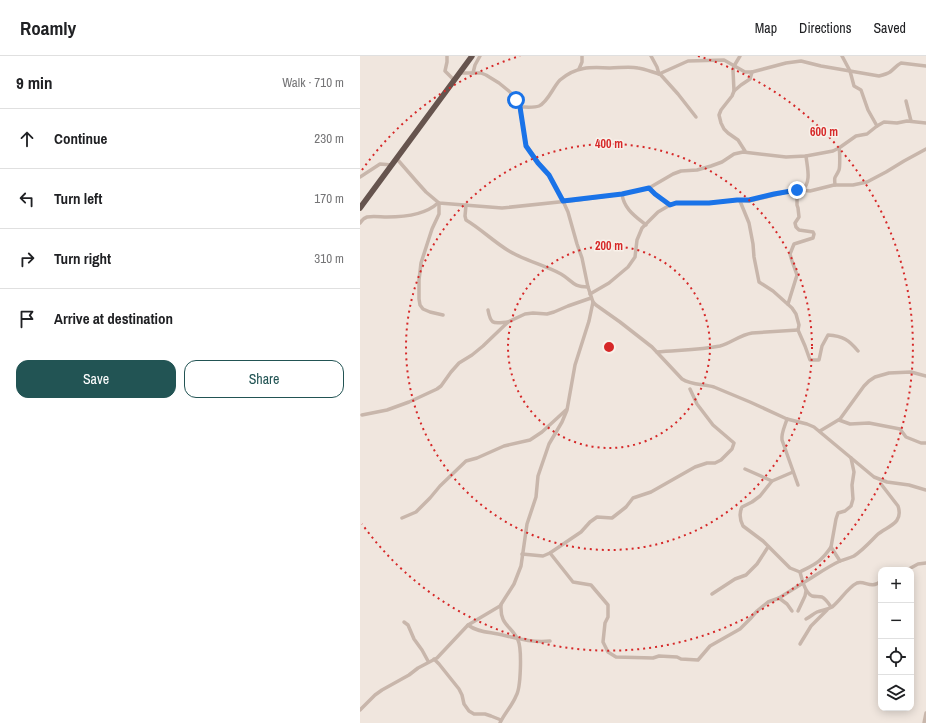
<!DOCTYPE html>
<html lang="en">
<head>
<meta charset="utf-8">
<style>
  :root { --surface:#fff; --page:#f6f6f6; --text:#202124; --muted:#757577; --line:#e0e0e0; --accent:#225454 }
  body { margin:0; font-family:"Archivo Narrow",sans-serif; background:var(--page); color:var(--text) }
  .controls { position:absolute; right:12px; bottom:12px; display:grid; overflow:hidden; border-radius:8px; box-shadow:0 2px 10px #0003 }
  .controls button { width:36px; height:36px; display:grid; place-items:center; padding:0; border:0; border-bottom:1px solid var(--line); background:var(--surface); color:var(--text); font:20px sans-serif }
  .stop { position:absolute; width:12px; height:12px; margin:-9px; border:3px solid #1a73e8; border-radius:50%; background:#fff }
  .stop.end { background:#1a73e8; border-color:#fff; box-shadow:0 1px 4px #0008 }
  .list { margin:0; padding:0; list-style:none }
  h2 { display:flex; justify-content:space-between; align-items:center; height:52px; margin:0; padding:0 16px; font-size:17px }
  h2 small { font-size:13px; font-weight:400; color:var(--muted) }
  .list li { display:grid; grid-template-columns:26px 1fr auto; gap:12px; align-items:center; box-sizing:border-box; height:60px; padding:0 16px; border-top:1px solid var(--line) }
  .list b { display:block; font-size:15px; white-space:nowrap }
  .list em { font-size:13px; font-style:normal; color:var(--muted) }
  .actions { display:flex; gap:8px; padding:12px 16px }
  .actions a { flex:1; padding:9px 0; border:1px solid var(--accent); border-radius:12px; text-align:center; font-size:14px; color:var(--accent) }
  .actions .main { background:var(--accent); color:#fff }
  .icon { flex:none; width:22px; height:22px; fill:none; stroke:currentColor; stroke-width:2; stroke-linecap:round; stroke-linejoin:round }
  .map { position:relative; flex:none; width:566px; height:667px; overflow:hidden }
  header { display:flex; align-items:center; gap:24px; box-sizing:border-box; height:56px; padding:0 20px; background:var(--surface); border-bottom:1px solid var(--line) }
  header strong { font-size:19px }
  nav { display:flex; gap:22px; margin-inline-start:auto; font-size:14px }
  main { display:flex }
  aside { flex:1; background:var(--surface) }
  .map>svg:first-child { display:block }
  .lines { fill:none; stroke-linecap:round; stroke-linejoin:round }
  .minor { stroke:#c8b6ab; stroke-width:3.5 }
  .trunk { stroke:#66544e; stroke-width:5.5 }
  .route { stroke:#1a73e8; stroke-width:5 }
  .ring { fill:none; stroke:#d62828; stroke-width:2; stroke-dasharray:2 4 }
  .centre { fill:#d62828; stroke:#f8f1ea; stroke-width:2 }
  .ring-label { font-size:12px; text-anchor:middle; font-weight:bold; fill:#d62828; stroke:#f8f1ea; stroke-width:3; stroke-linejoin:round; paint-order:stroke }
</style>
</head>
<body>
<header>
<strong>Roamly</strong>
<nav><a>Map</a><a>Directions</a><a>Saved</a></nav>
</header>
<main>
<aside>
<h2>9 min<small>Walk · 710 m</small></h2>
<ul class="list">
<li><svg class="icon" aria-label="ahead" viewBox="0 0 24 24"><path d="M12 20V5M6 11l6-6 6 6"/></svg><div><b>Continue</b></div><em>230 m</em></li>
<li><svg class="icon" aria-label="left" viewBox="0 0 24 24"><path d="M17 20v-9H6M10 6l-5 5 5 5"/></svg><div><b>Turn left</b></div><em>170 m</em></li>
<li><svg class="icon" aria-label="right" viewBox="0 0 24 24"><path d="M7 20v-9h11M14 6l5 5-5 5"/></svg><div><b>Turn right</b></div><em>310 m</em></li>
<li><svg class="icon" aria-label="arrive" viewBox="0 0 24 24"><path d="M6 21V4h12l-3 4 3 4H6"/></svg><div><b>Arrive at destination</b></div></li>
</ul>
<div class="actions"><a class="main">Save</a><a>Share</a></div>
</aside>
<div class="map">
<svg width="566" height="667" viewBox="0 0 566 667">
  <rect width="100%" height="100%" fill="#f0e6de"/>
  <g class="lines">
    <g class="minor">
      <polyline points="87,0 87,6 85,15 94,24"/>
      <polyline points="291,0 297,11 299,18"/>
      <polyline points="482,0 490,15 494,30 501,34 508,54 517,70"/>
      <polyline points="219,13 222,6 222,0"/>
      <path d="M100 17H121L126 19 139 27 150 36 159 48 166 89 179 107 189 119 203 145 208 156 217 188 222 202 228 231 233 246 236 249 260 266 292 291 322 323C331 329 343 328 354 331L390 346 427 363 447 368 454 371 514 421 527 426 549 429 566 434"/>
      <polyline points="113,17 115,9 120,0"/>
      <polyline points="300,18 318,38 336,61"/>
      <polyline points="374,35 373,14 374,10 380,0"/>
      <polyline points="546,45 551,65"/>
      <path d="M160 51C166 51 174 52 179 50 188 46 193 31 200 24 216 10 231 11 250 12 259 12 269 10 278 12 285 13 292 16 299 18L328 5 364 4 385 16H392L426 7 441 5 461 10 519 20C523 19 527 18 530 16 534 13 537 9 541 7L566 10"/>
      <polyline points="385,95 378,84 368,77 364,73 361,67 359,59 361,54 372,40 374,35 381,29 390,23 392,16"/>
      <polyline points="37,103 57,126 66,136 79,147 142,152 218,144 262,138 289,132 313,118 321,115 337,114 351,110 362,106 374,98 383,96 426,101 446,100 473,95 479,92 496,80 507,78 517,70 524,66 537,67 547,65 566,67"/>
      <polyline points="0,121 20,108 32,109"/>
      <path d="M475 129C474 119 475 123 479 114 480 111 480 96 479 92"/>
      <polyline points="289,132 295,138 310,149"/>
      <path d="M442 134C452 127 447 110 446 100"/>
      <path d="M262 138C264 153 275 160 286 169"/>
      <path d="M380 145 389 167 393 188 394 201 399 226 413 235 432 252 436 258 439 269 438 274 445 290 450 304H459L462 290 468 279C483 280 489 284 498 295"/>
      <polyline points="79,147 79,158 72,173 61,207 59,224 59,243 60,249 63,253 70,256 83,259"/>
      <path d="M106 149 105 160 106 164C121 173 134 186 149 195 166 205 184 209 201 218 213 225 212 231 228 231"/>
      <path d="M0 167C2 164 4 162 7 161 13 160 21 161 27 161 44 161 65 159 78 147"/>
      <polyline points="230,238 249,227 268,211 275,201 277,184 282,172 298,156 310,149 316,147 349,147 377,144 389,145 427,136 441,134 450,135 474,129 493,129 507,126 526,116 544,105 566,93"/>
      <polyline points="428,248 437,219 432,205 430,198 434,188 453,182 454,178 453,176 439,174 436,171 435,167 439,161 438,152 437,149 437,134"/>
      <path d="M128 254C131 270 134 267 148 266"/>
      <path d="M297 296C318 294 340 294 360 290 371 287 380 279 392 277L438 274"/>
      <polyline points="2,359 27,354 49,346 77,333 81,330 91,316 99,307 112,299 123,290 148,266 165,258 173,257 187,258 194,256 208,250 231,242"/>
      <path d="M427 363C425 370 421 377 422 384L438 429"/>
      <polyline points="479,364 490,368 509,367 540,373 546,381 561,387 566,387"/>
      <polyline points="460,375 480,363 504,330 509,325 515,321 529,317 551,316 566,320"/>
      <polyline points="385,413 412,425 433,416"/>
      <path d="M412 425 400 440 392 446 382 451C379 457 380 464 383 470L403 485 430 512 440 516C455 508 461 506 471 491"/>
      <polyline points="42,462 56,456 70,442 80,430 106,405 117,402 144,390 170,384 182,376 206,354"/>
      <polyline points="190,497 213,526 231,529 248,549 248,561 245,567 243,586 248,596 256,601 293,602 299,600 317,601 321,603 338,604 350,590 380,573 390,563 397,555 408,546 419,542 443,527 440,516"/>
      <polyline points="162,498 183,500 190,497 221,476 230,466 237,461 252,462 266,451 273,442 291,436 335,411 347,407 355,407 361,404 372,393 374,387 353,369 337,348 330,333"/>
      <polyline points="480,505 471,491 476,463 478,457 485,455 491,450 493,443 492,429 494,416 491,402"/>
      <polyline points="547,514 558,508 566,507"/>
      <polyline points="352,538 375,523 386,519 397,508 408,491"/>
      <polyline points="419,542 427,548 432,555"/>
      <path d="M471 551C469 548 466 543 462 541 459 540 456 541 452 540 447 538 445 532 443 527 455 520 467 511 480 505 485 503 490 502 494 500 503 494 510 486 517 479 527 470 544 468 538 450L521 428"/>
      <polyline points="438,555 445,540 446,535"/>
      <path d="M446 563C450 561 453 558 457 556 462 554 467 554 472 551 481 544 487 532 497 527 505 524 511 534 521 525"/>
      <polyline points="44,566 48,569 54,583 62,594 68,605"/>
      <path d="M108 569C117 576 128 576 138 578 156 582 172 587 190 585"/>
      <polyline points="440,588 451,570 467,554"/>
      <polyline points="74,603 79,608 99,633 102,639 104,648 109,655 114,658 125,658 131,660 141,664"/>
      <polyline points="0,654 15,639 22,634 49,619 58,612 77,602 108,569 140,550 154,528 161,510 167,468 176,441 178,420 189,388 202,366 207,354 215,309 229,265 233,246"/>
      <path d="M140 667C144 658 152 650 156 640 161 632 162 593 158 584 151 569 140 570 141 549"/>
      <polyline points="564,667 566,657"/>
    </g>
    <polyline class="trunk" points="0,152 112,0"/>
  </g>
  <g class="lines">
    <polyline class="route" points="156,44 160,51 166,90 178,107 189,119 203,145 262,138 289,132 295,138 310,149 316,147 349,147 377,144 389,144 414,138 437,134"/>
  </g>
  <g class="ring">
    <circle cx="249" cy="291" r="101"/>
    <circle cx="249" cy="291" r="203"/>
    <path d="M2 114A304 304 0 0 1 160 0M338 0A304 304 0 1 1 2 468"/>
  </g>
  <circle cx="249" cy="291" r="6" class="centre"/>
  <g class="ring-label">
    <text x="464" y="80">600 m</text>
    <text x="249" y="92">400 m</text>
    <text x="249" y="194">200 m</text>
  </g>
</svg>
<div class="controls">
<button>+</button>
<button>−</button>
<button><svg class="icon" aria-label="locate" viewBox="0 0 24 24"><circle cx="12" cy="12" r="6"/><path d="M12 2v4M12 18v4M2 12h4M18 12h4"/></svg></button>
<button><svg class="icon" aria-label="layers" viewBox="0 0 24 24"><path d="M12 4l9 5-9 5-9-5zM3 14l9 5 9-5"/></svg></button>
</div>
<div class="stop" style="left:156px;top:44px"></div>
<div class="stop end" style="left:437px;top:134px"></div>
</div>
</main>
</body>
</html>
